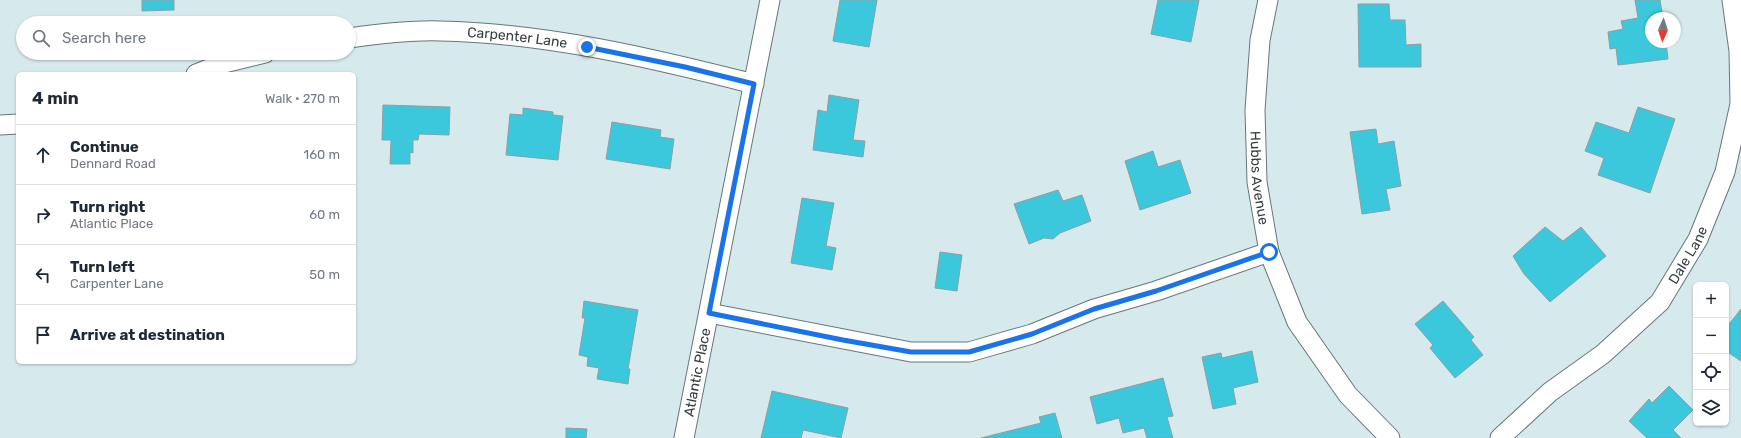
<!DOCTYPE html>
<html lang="en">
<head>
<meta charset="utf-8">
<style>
  :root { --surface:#fff; --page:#f2f2f3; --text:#1f2937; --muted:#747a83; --line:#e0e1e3 }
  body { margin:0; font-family:Rubik,sans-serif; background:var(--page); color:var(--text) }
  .controls { position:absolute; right:12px; bottom:12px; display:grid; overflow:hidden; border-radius:6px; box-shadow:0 1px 3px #0004 }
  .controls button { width:36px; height:36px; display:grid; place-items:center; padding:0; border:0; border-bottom:1px solid var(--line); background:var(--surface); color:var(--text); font:20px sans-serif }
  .compass { position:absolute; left:1645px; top:12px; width:36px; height:36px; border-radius:50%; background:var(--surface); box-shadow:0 1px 3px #0004; rotate:183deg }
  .stop { position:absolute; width:12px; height:12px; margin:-9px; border:3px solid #1a73e8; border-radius:50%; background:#fff }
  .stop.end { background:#1a73e8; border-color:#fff; box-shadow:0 1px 4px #0008 }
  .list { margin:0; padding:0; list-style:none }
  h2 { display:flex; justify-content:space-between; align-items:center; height:52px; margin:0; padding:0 16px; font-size:17px }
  h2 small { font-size:13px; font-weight:400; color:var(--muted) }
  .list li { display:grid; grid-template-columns:26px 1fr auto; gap:12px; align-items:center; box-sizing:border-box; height:60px; padding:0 16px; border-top:1px solid var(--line) }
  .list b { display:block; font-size:15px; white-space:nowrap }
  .list p { margin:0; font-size:13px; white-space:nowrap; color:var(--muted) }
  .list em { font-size:13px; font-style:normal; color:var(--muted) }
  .icon { flex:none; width:22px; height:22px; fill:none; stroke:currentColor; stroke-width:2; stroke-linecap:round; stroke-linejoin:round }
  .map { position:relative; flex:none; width:1741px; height:438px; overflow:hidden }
  .search { position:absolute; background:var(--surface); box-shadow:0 1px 3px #0004; left:16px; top:16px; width:340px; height:44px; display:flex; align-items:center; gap:10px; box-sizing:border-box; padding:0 14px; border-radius:22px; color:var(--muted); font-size:15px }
  .panel { position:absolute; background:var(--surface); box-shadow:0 1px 3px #0004; left:16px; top:72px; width:340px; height:292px; border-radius:6px }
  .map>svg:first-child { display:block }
  .building { fill:#3cc8dc; stroke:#8d9fa2 }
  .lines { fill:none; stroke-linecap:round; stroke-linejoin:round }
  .minor-casing { stroke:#65777a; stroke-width:21 }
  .minor { stroke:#fff; stroke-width:19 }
  .route { stroke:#1a73e8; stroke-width:5 }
  .labels { text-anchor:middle; stroke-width:4; stroke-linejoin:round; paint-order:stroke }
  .street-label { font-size:14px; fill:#363e3f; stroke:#fff }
</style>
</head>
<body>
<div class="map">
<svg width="1741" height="438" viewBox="0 0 1741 438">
  <rect width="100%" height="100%" fill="#d6eaed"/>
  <g class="building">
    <polygon points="142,0 174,0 174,10 142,11"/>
    <polygon points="840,0 877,0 869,47 833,41"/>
    <polygon points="1158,0 1199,0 1191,42 1151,34"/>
    <polygon points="1635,0 1660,0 1663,18 1651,18 1651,42 1666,42 1668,59 1618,65 1616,48 1610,49 1608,32 1623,29 1621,21 1638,18"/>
    <polygon points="1358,4 1389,4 1390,20 1405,20 1406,45 1421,44 1421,67 1359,67"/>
    <polygon points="829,95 859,100 853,140 865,141 863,157 813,150 818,110 827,112"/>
    <polygon points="383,105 450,107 449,135 419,134 418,140 413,140 413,153 410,152 410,164 390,164 391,140 382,140"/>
    <polygon points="1638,107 1675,119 1650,193 1598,175 1604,158 1585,151 1596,122 1629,133"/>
    <polygon points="523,108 553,112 553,115 563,116 558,160 506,155 510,114 523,115"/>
    <polygon points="612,122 661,130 660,137 674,139 670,169 606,159"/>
    <polygon points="1376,129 1378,144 1394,141 1401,186 1386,189 1390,210 1362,214 1350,132"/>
    <polygon points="1153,151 1158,167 1180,160 1191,193 1140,210 1125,161"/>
    <polygon points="1058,190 1063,201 1082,195 1091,221 1060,233 1053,239 1044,238 1029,244 1014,204"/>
    <polygon points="802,198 834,203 826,246 836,248 832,270 791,263"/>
    <polygon points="1545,227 1563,241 1581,227 1606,256 1550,302 1524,274 1513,256"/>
    <polygon points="940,252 962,255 957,291 935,288"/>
    <polygon points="584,301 638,310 628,369 630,369 628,384 597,379 599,368 587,366 588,357 579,355 585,318 582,318"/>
    <polygon points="1443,301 1474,337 1471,340 1483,355 1455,378 1430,348 1433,345 1415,324"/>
    <polygon points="1741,309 1741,361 1726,351 1726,328"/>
    <polygon points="1252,351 1258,382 1233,388 1236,404 1213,409 1202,357 1221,353 1222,358"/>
    <polygon points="1163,378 1173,416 1167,417 1173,438 1147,438 1144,428 1123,433 1119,418 1097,424 1090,397"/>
    <polygon points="1669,386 1693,410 1673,430 1681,438 1647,438 1629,421 1649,399 1652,403"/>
    <polygon points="772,391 848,408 841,438 803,430 801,438 761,438"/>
    <polygon points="1055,413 1062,438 981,438 1041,423 1039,417"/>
    <polygon points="566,428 587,429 586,438 566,438"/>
  </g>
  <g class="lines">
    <g class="minor-casing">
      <g id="minor">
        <path id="s1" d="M1268 0 1260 40 1255 110 1257 182 1269 252 1297 322 1348 395 1390 438"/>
        <path id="s2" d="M349 38C378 34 410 30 440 31 546 33 652 58 754 84"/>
        <polyline points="196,74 224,63 265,53"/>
        <polyline points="0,125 18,124"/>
        <polyline points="709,313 911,352 969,352 1032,334 1094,309 1156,291 1269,252"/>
        <path id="s3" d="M684 438 770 0"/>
        <path id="s4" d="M1500 438 1550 392 1603 354 1660 302 1698 239 1725 172 1740 104 1739 51 1732 0"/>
      </g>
    </g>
    <use href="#minor" class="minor"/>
  </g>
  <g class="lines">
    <polyline class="route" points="587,47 685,67 754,84 709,313 843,340 911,352 969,352 1032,334 1094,309 1156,291 1269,252"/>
  </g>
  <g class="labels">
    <g class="street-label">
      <text dy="5" stroke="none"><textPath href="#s2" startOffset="169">Carpenter Lane</textPath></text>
      <text dy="5" stroke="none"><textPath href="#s1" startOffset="179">Hubbs Avenue</textPath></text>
      <text dy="5" stroke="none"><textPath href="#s4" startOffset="265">Dale Lane</textPath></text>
      <text dy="5" stroke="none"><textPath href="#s3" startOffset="67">Atlantic Place</textPath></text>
    </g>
  </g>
</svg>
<div class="controls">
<button>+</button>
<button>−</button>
<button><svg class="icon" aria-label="locate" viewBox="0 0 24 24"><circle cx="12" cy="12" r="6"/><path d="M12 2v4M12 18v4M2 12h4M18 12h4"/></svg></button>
<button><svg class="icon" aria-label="layers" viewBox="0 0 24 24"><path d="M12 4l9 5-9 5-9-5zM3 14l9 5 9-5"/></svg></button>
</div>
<svg class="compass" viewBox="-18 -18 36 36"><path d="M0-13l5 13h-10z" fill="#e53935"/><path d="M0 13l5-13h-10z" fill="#747a83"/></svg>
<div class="stop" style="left:1269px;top:252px"></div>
<div class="stop end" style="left:587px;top:47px"></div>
<div class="search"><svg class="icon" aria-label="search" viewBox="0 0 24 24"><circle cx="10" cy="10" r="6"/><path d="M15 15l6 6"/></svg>Search here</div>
<section class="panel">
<h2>4 min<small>Walk · 270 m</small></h2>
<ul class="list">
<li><svg class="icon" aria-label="ahead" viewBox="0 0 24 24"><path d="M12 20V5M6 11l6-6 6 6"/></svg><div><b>Continue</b><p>Dennard Road</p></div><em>160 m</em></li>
<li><svg class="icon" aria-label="right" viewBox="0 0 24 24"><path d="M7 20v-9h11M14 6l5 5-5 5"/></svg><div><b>Turn right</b><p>Atlantic Place</p></div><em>60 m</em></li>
<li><svg class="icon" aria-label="left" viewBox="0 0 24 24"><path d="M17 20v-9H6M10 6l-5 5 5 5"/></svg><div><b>Turn left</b><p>Carpenter Lane</p></div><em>50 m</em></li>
<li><svg class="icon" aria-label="arrive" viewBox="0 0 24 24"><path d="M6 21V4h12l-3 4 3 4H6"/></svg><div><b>Arrive at destination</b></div></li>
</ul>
</section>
</div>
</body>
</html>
